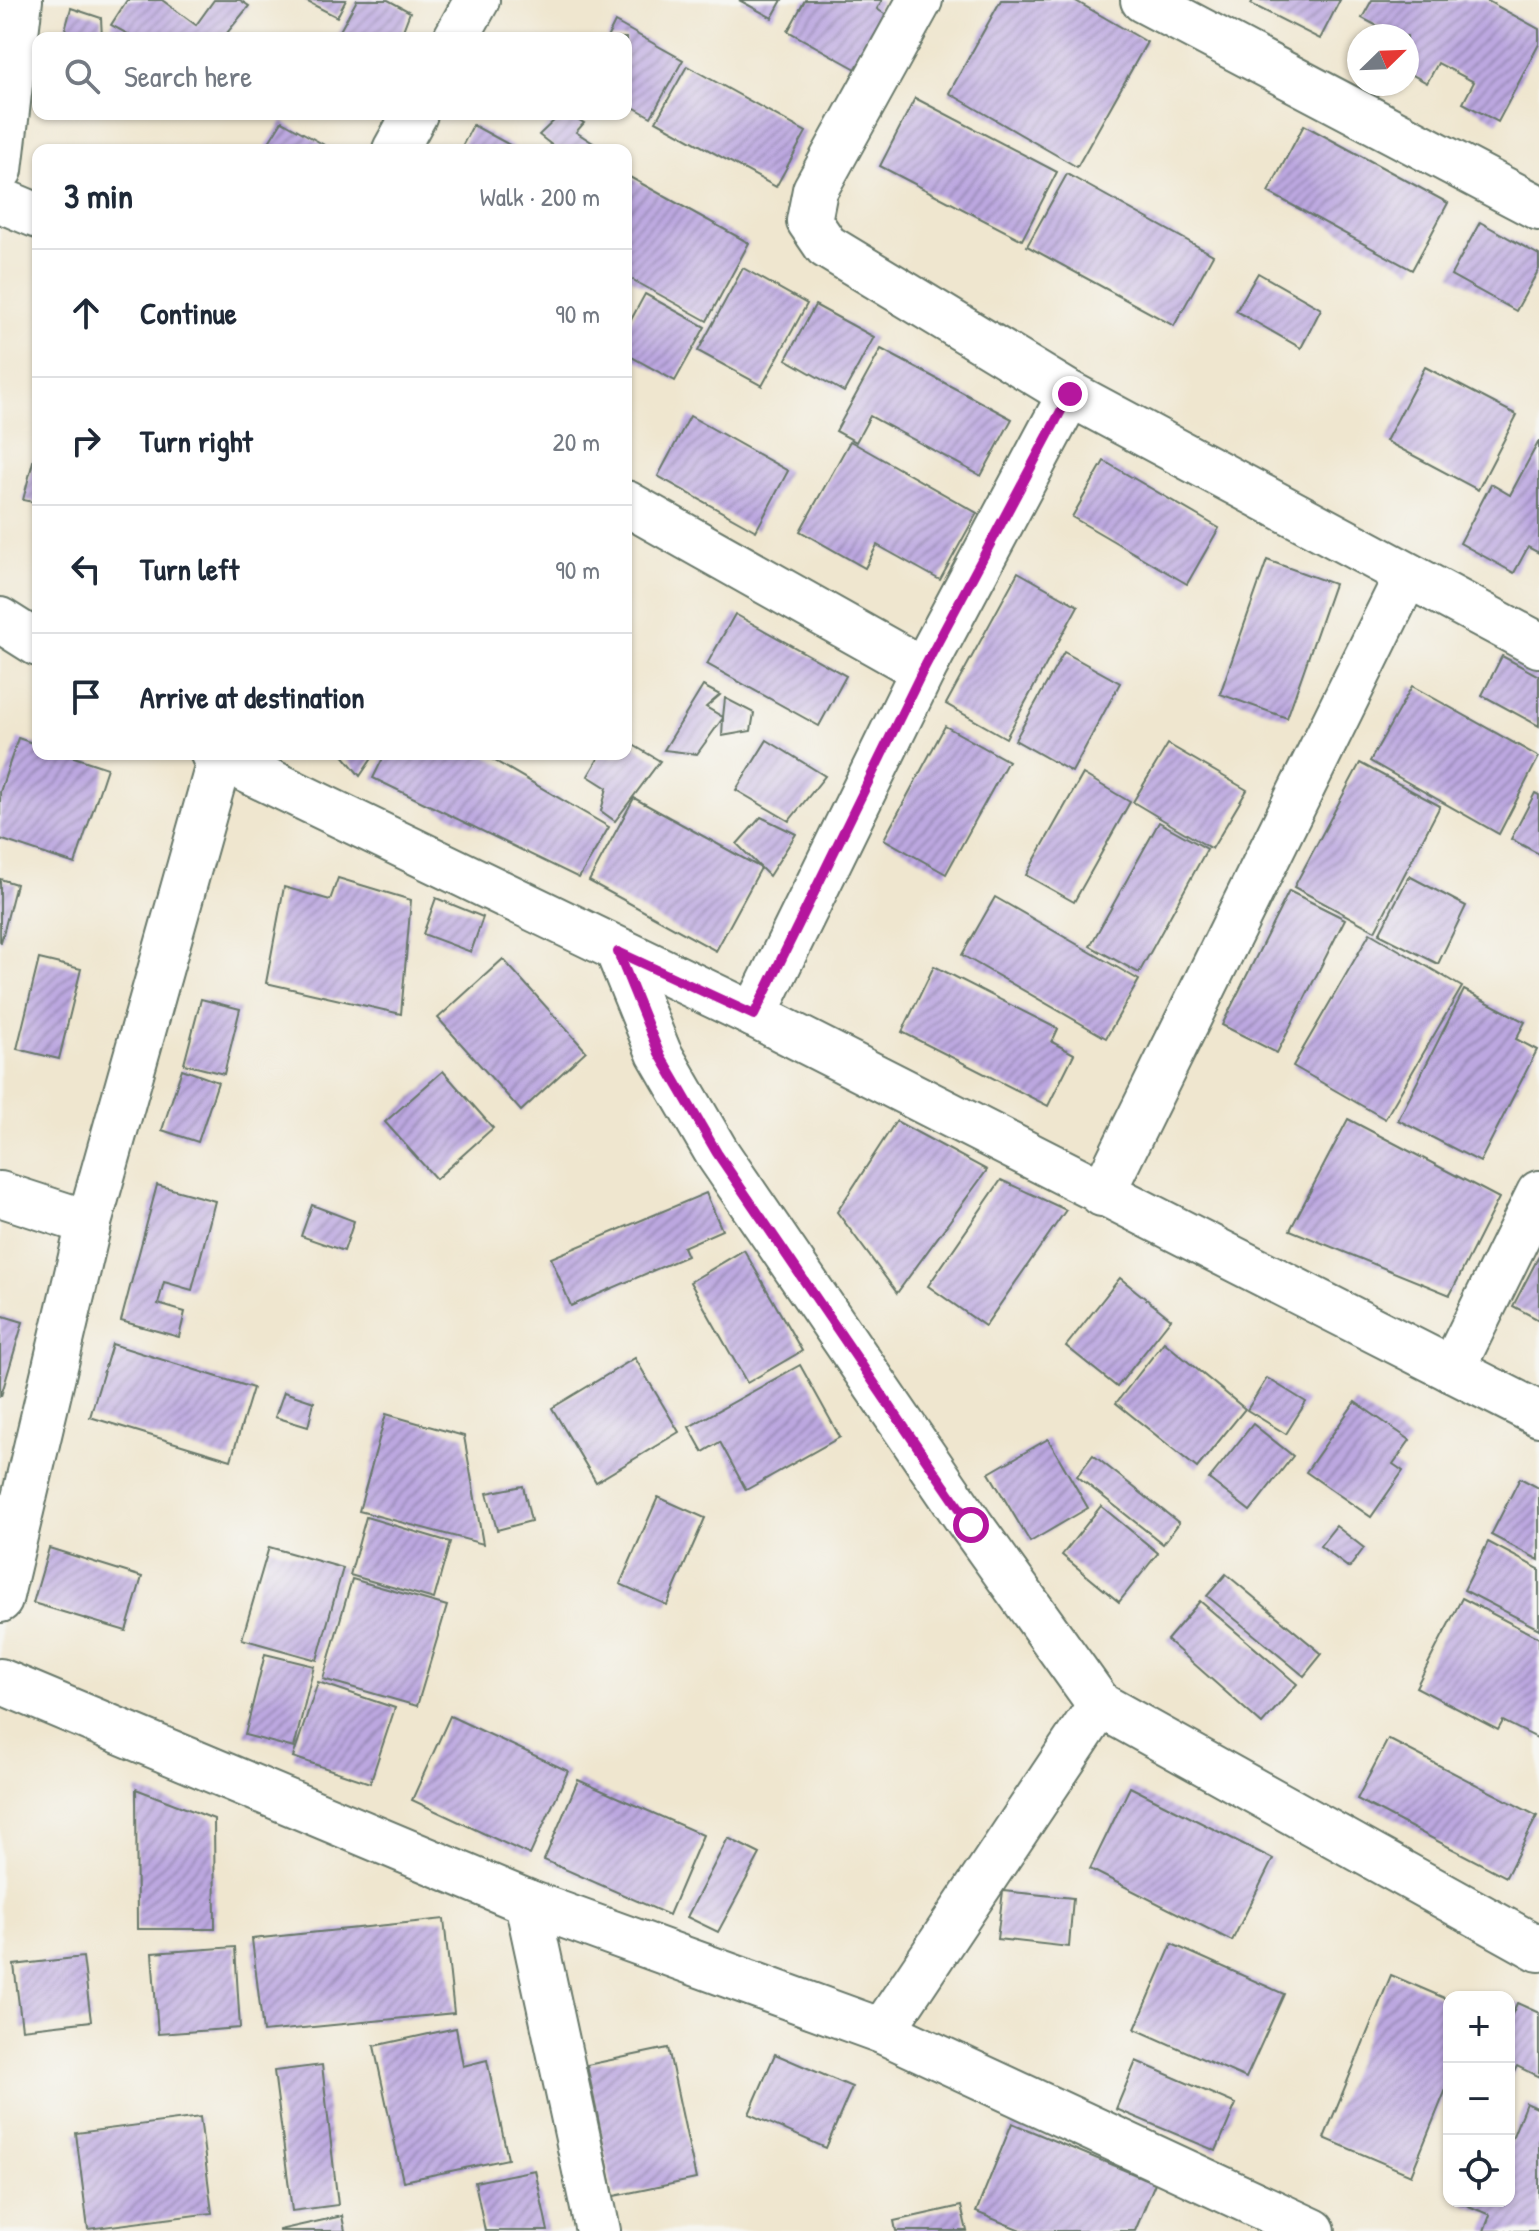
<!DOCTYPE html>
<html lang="en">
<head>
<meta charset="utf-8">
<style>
  :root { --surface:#fff; --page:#f2f2f3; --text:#1f2937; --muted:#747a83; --line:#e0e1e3 }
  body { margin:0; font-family:"Patrick Hand",sans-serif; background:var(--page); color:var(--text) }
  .controls { position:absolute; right:24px; bottom:24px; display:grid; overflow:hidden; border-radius:16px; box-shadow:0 2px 6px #0004 }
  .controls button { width:72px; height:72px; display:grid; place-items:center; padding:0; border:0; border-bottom:2px solid var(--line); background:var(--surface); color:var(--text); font:40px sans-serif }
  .compass { position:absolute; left:1347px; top:24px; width:72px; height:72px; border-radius:50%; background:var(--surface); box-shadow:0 2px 6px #0004; rotate:67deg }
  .stop { position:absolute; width:24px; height:24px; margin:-18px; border:6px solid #b5179e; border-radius:50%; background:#fff }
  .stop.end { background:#b5179e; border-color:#fff; box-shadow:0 2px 8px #0008 }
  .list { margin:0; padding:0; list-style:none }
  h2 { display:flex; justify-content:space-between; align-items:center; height:104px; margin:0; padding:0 32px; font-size:34px }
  h2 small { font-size:26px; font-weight:400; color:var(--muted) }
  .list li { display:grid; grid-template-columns:52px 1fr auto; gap:24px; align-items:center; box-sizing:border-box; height:128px; padding:0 32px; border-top:2px solid var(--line) }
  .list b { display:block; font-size:30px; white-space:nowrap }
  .list em { font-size:26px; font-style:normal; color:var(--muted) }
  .icon { flex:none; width:44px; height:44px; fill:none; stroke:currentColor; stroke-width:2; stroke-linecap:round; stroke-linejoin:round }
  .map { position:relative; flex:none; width:1539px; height:2231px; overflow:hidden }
  .search { position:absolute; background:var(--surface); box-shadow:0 2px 6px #0004; left:32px; top:32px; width:600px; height:88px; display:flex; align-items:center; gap:20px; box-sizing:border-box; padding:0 28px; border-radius:16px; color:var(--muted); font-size:30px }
  .panel { position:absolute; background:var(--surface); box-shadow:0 2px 6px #0004; left:32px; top:144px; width:600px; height:616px; border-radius:16px }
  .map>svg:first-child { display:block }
  .building { fill:url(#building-hatch) }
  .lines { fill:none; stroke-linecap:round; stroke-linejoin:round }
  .street-casing { stroke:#68786a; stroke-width:48 }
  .street { stroke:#fff; stroke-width:44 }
  .route { stroke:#b5179e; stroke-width:10 }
</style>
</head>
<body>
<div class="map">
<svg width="1539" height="2231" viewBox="0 0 1539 2231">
  <defs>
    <pattern id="building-hatch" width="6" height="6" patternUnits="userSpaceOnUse" patternTransform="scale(2)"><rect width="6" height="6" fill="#bca7e0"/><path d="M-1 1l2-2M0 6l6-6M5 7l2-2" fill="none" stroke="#9889b6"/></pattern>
  </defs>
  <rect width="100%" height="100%" fill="#f6f6f2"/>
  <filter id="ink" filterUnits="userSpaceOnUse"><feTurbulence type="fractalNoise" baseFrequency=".0125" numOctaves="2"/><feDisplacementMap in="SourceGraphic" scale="16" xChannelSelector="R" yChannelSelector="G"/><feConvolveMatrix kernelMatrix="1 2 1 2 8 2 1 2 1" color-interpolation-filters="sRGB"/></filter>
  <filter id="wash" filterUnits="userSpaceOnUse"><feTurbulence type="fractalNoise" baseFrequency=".006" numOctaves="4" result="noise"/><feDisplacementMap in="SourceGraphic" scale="32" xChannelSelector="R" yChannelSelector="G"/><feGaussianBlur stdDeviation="1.8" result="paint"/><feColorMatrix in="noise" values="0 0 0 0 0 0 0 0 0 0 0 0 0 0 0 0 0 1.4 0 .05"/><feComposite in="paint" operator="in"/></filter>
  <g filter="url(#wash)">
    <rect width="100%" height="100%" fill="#efe6cf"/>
    <g id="blocks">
      <g class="building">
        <polygon points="127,0 162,0 196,25 214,0 240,0 249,6 223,38 135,38 111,25"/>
        <polygon points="304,0 346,0 337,17"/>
        <polygon points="357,0 388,0 410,12 400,38 336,38"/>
        <polygon points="739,0 782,0 772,18"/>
        <polygon points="805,0 882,0 877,9 886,15 856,69 788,31"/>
        <polygon points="1001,0 1074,0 1147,42 1077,167 949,93"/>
        <polygon points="1253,0 1340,0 1320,39 1251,4"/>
        <polygon points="1372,0 1486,0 1539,29 1539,44 1498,122 1463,103 1474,82 1438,63 1427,83 1407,72 1407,36 1384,36 1387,31 1362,18"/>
        <polygon points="71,8 101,18 102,38 63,38"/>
        <polygon points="615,22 683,60 651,117 626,103 626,38 607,38"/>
        <polygon points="687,66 806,132 776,187 656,121"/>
        <polygon points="915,98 1057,172 1022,240 880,166"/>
        <polygon points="561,114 569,114 584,123 576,132 604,150 551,150 553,146 539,135"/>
        <polygon points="282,121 333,150 264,150"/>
        <polygon points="473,125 519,150 460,150"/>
        <polygon points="1304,125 1448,203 1412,270 1268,192"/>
        <polygon points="1067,174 1213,255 1174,326 1027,246"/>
        <polygon points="626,175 749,243 707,321 626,276"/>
        <polygon points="1480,222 1539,255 1539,269 1516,311 1451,275"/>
        <polygon points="743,268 807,304 762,386 698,351"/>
        <polygon points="1258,273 1321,309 1301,348 1236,311"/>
        <polygon points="645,294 705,327 675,381 626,354 626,329"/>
        <polygon points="815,305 874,337 844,392 786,359"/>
        <polygon points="881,349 1012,419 981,476 870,416 856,442 836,431"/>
        <polygon points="1425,367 1517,415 1478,490 1386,441"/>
        <polygon points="690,416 788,471 756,531 658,476"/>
        <polygon points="850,441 977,513 940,580 877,545 865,568 800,531"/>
        <polygon points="1539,441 1539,553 1528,547 1514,573 1460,543 1491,484 1510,495"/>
        <polygon points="38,442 38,503 23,500"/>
        <polygon points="1104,461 1219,528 1187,584 1072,517"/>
        <polygon points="1267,560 1334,584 1287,718 1220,694"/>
        <polygon points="1018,572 1078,606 1006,738 946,704"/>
        <polygon points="735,614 846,676 819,726 707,664"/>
        <polygon points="1064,652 1120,683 1072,772 1015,740"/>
        <polygon points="1502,656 1539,676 1539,726 1482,695"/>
        <polygon points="703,686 720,695 706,707 723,717 725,698 754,713 751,731 722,736 723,718 697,754 664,750"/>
        <polygon points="1412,686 1539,757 1499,834 1370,761"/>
        <polygon points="945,726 1008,761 946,874 884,839"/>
        <polygon points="18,738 38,745 38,754 65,754 107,768 75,864 0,839 0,792"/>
        <polygon points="767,740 825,776 789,821 736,790"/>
        <polygon points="628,742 660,761 615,821 601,811 607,788 588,776 601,754 615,757 626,754"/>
        <polygon points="1168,744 1247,790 1212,849 1133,802"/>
        <polygon points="342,754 375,754 360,776"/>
        <polygon points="385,754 406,754 411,758 415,754 483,754 609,827 579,878 373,778"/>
        <polygon points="1360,763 1440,806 1375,931 1294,887"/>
        <polygon points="1083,774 1130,802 1074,902 1026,875"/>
        <polygon points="1535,793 1539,795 1539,854 1511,839"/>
        <polygon points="634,798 761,868 716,951 589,881"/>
        <polygon points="761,817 796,834 769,876 737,844"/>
        <polygon points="1159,822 1207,849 1139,973 1090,946"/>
        <polygon points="1409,876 1466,906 1438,964 1379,934"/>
        <polygon points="338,878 411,900 401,1014 266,983 284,887 330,900"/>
        <polygon points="0,879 16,884 1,942 0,941"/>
        <polygon points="1289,891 1345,919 1277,1053 1222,1025"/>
        <polygon points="995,897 1139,980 1106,1038 962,955"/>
        <polygon points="436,898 483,917 471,952 423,934"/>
        <polygon points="1370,933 1462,987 1385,1119 1293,1066"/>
        <polygon points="39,959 81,969 59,1059 17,1049"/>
        <polygon points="503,959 586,1051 521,1111 438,1018"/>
        <polygon points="934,966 1058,1029 1052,1042 1074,1054 1048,1106 902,1032"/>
        <polygon points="1464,990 1525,1022 1516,1039 1537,1050 1480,1162 1398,1120"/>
        <polygon points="201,999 240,1009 224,1074 184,1064"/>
        <polygon points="182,1069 218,1082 198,1142 162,1130"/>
        <polygon points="443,1071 493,1128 436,1179 385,1122"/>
        <polygon points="1348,1119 1499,1198 1450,1295 1290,1230"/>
        <polygon points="896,1121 987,1170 897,1293 837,1212"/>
        <polygon points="1001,1180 1066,1210 985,1326 928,1286"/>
        <polygon points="157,1185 215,1201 192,1290 164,1282 158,1304 185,1312 179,1337 121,1321"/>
        <polygon points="706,1193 722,1230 683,1247 687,1256 571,1306 551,1258"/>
        <polygon points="312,1205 354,1221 344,1251 301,1236"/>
        <polygon points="744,1250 802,1351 747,1383 690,1282"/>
        <polygon points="1539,1256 1539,1320 1513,1306"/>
        <polygon points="1120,1278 1171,1319 1117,1387 1066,1346"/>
        <polygon points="0,1315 23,1322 1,1396 0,1396"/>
        <polygon points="1164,1342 1245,1409 1197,1468 1116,1403"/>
        <polygon points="112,1344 253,1388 231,1460 90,1417"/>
        <polygon points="635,1358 679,1432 596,1482 552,1408"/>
        <polygon points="800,1365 840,1437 746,1490 720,1442 703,1452 689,1427"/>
        <polygon points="1267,1378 1306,1402 1286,1434 1247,1410"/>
        <polygon points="284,1392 314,1402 308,1427 275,1417"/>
        <polygon points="1355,1402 1410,1440 1393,1464 1403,1471 1371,1517 1306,1472"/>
        <polygon points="386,1414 464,1436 483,1544 359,1511"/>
        <polygon points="1253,1424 1293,1456 1250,1511 1209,1479"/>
        <polygon points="1048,1439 1088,1508 1030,1542 989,1473"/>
        <polygon points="1093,1455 1179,1523 1163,1544 1077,1476"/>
        <polygon points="1520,1478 1539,1488 1539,1560 1491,1535"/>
        <polygon points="523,1486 531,1521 497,1530 487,1493"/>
        <polygon points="658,1497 705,1518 667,1605 620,1584"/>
        <polygon points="1101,1506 1158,1553 1119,1602 1062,1555"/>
        <polygon points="366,1517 450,1542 434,1599 350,1575"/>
        <polygon points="1336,1526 1364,1548 1349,1568 1320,1546"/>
        <polygon points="1488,1542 1539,1569 1539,1629 1464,1590"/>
        <polygon points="269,1547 343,1568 317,1660 242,1639"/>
        <polygon points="49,1548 142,1577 126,1631 33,1603"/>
        <polygon points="1226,1574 1322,1654 1304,1676 1207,1596"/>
        <polygon points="352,1579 447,1606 417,1706 323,1679"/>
        <polygon points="1462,1598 1539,1638 1539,1739 1503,1721 1498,1730 1416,1687"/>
        <polygon points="1200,1601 1297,1684 1262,1724 1167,1640"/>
        <polygon points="265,1654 314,1666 294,1748 245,1735"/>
        <polygon points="318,1682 395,1708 370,1783 293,1757"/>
        <polygon points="450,1716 568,1771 530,1855 412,1800"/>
        <polygon points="1388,1739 1537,1816 1506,1877 1357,1799"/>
        <polygon points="578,1780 703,1835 669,1915 544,1860"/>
        <polygon points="1130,1787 1273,1859 1232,1941 1090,1869"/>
        <polygon points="136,1789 214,1819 215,1929 137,1929"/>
        <polygon points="728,1838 760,1854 718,1932 687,1917"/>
        <polygon points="1003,1891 1073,1898 1069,1947 997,1939"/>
        <polygon points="444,1919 454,2013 263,2032 252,1939"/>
        <polygon points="1172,1944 1284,1994 1246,2078 1135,2029"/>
        <polygon points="235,1947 240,2028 158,2034 152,1953"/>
        <polygon points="83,1957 91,2021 22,2029 14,1965"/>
        <polygon points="1391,1975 1449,2000 1449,2082 1411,2175 1324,2138"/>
        <polygon points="1517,2003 1539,2013 1539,2077 1517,2066 1509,2082 1509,2021"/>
        <polygon points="456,2028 463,2066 487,2060 508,2159 403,2181 374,2046"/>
        <polygon points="668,2048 696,2179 614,2196 587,2065"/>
        <polygon points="775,2054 852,2087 826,2148 749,2114"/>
        <polygon points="1136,2061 1236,2104 1216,2151 1116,2109"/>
        <polygon points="322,2065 338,2205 292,2211 274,2071"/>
        <polygon points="1526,2103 1539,2109 1539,2231 1484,2231 1490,2215 1457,2201 1509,2201 1509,2146"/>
        <polygon points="200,2117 212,2213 88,2229 76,2133"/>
        <polygon points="1012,2123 1155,2183 1135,2231 1023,2231 976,2212"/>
        <polygon points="535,2170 548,2231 485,2231 475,2182"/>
        <polygon points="961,2206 967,2231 896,2231 894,2221"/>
        <polygon points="342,2216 345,2231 279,2231 279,2230"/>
      </g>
    </g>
  </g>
  <g filter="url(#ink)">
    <use href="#blocks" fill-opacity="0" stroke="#68786a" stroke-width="2"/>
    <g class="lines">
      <g class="street-casing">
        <g id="street">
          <polyline points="920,0 815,190 809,221 826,246 1070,394 1539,645"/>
          <polyline points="1143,0 1539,208"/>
          <polyline points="456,38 477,0"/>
          <polyline points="395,150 415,114"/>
          <polyline points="0,170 20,0"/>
          <polyline points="0,200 38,216"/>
          <polyline points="626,503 923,670"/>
          <polyline points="0,620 38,644"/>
          <polyline points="213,754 754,1015 1539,1414"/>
          <polyline points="618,952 659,1053 717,1153 971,1525 1100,1705 1539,1949"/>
          <polyline points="754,1015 923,670 1070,394"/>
          <polyline points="0,1194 89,1223"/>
          <polyline points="1102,1194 1406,577"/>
          <polyline points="1452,1370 1539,1193"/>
          <polyline points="0,1600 89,1223 220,758"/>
          <polyline points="0,1681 527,1902 882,2031 1313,2231"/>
          <polyline points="527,1902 598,2231"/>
          <polyline points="882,2031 1100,1705"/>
        </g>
      </g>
      <use href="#street" class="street"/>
    </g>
  </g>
  <g class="lines" filter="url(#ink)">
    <polyline class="route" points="971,1525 717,1153 659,1053 618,952 754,1015 923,670 1070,394"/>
  </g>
</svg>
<div class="controls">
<button>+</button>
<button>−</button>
<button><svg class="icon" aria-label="locate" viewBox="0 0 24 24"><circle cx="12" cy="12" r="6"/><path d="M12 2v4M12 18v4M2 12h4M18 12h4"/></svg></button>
</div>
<svg class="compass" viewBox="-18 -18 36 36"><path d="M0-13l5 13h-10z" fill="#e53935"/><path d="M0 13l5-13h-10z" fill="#747a83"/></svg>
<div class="stop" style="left:971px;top:1525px"></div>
<div class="stop end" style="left:1070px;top:394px"></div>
<div class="search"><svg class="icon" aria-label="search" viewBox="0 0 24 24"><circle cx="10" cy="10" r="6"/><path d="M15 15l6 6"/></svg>Search here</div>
<section class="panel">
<h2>3 min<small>Walk · 200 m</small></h2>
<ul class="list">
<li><svg class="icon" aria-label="ahead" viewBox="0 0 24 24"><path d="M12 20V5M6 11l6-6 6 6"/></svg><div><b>Continue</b></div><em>90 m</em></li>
<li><svg class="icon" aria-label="right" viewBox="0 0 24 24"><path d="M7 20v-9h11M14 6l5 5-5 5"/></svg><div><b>Turn right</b></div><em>20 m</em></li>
<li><svg class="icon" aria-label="left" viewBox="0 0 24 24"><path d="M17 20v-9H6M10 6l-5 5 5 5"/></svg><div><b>Turn left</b></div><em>90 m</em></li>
<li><svg class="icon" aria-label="arrive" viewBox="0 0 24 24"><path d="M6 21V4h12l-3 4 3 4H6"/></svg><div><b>Arrive at destination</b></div></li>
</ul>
</section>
</div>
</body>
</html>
